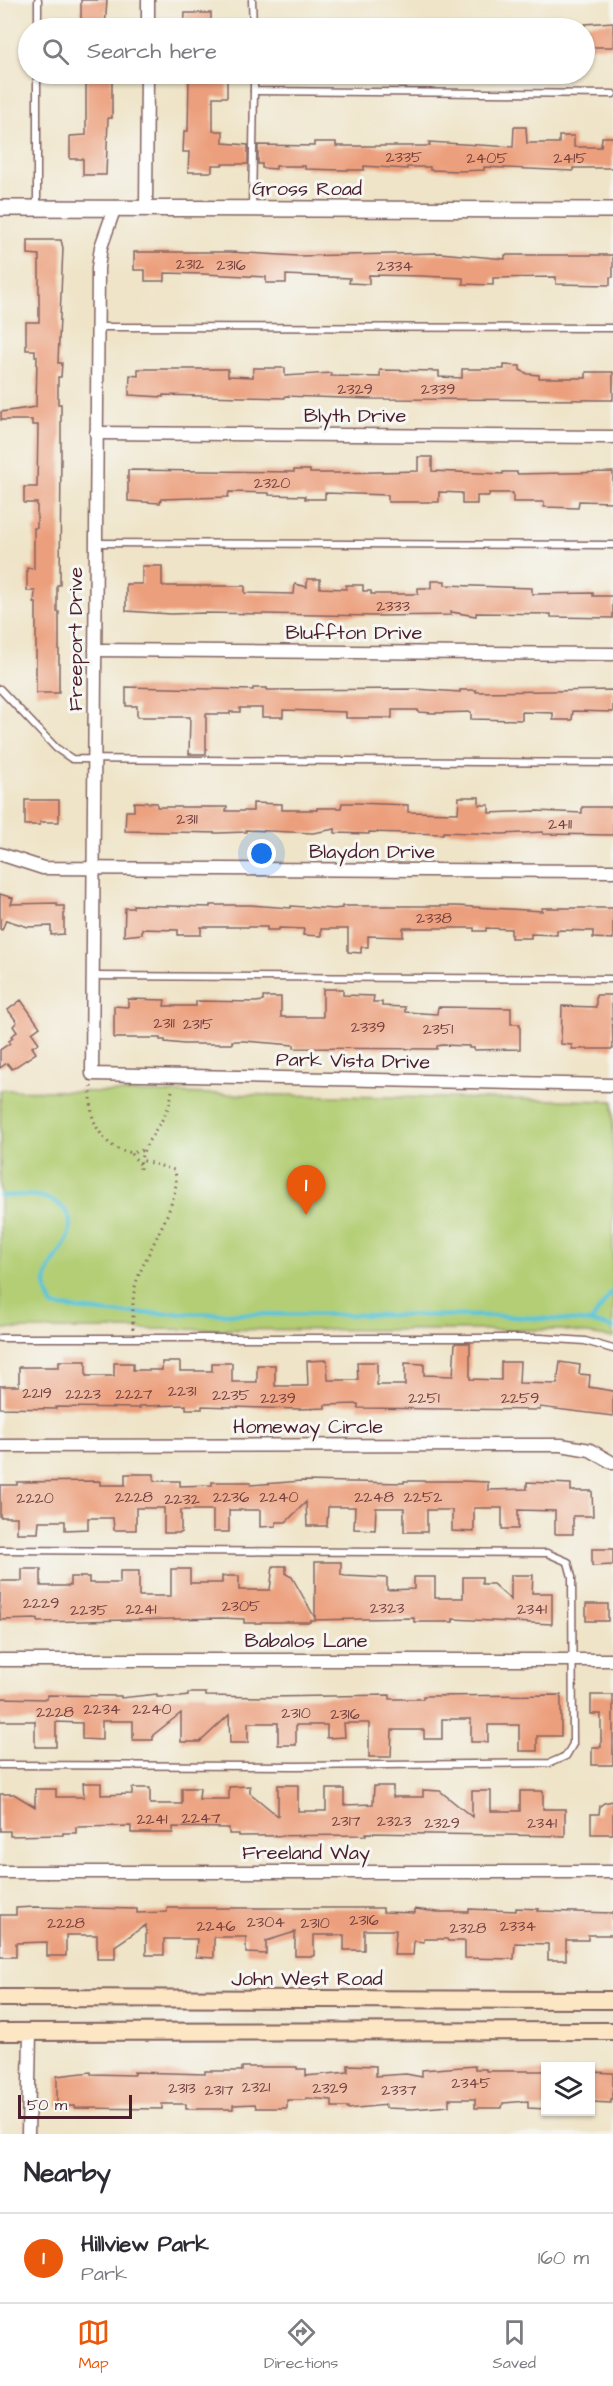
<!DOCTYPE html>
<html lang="en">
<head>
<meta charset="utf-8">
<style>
  :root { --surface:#fff; --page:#f7f7f7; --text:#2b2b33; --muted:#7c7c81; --line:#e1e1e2; --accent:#ea580c }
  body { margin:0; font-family:"Architects Daughter",sans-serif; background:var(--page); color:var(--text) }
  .controls { position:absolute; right:18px; bottom:18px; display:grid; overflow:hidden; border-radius:0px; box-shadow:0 2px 4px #0004 }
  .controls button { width:54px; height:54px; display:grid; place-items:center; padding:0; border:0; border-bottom:2px solid var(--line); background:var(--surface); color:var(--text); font:30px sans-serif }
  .scale { position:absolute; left:18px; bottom:15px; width:114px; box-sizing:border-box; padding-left:6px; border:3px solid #4a1f2b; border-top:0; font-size:16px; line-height:21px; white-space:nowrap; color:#4a1f2b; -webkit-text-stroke:4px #f6f6f2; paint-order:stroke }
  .you { position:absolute; left:262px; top:854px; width:21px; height:21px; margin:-15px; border:4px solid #fff; border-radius:50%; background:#1a73e8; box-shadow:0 0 0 9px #1a73e833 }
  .badge { display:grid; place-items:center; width:39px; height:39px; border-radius:50%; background:var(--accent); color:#fff; font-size:20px; font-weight:700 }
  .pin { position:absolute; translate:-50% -50px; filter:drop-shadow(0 2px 3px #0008) }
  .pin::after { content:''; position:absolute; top:32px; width:21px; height:18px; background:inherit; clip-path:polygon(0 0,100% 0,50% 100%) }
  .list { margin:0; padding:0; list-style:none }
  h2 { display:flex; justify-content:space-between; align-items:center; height:78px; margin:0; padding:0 24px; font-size:26px }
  h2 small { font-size:20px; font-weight:400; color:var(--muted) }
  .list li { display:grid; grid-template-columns:39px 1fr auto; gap:18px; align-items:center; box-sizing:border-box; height:90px; padding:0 24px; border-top:2px solid var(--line) }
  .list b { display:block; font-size:22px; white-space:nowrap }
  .list p { margin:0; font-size:20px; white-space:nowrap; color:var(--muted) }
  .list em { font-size:20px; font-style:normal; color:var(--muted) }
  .icon { flex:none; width:33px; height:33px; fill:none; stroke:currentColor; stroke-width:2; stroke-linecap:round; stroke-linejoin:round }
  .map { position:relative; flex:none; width:613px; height:2134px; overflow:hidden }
  .search { position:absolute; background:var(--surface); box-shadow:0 2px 4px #0004; left:18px; right:18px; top:18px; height:66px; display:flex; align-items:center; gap:15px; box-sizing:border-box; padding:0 21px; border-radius:33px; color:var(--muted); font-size:22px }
  .sheet { height:168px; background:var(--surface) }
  nav { display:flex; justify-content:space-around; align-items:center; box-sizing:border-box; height:84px; border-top:2px solid var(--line); background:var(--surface); font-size:16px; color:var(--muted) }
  nav a { display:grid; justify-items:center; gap:3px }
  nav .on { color:var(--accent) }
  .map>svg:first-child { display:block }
  .green { fill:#b3ce74; stroke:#7e7650; stroke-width:1.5 }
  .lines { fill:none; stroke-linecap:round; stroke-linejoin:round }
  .stream { stroke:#5bc5d7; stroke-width:4.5 }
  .building { fill:#ec9f7b }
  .service-casing { stroke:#846462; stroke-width:9 }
  .minor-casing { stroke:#846462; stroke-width:15 }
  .tertiary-casing { stroke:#846462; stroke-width:18 }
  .secondary-casing { stroke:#846462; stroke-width:20 }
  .path { stroke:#846462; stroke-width:3; stroke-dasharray:1.5 4.5; stroke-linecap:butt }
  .service { stroke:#fff; stroke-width:6 }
  .minor { stroke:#fff; stroke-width:12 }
  .tertiary { stroke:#fff; stroke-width:15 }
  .secondary { stroke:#fce6c4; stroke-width:16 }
  .labels { text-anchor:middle; stroke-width:6; stroke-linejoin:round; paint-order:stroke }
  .number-label { font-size:16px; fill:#723f3f }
  .street-label { font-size:20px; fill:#4a1f2b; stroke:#f6f6f2 }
</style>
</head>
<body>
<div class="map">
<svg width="613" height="2134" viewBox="0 0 613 2134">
  <rect width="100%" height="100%" fill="#f6f6f2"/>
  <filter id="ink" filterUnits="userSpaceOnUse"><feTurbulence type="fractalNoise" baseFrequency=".0167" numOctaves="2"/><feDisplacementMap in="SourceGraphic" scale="12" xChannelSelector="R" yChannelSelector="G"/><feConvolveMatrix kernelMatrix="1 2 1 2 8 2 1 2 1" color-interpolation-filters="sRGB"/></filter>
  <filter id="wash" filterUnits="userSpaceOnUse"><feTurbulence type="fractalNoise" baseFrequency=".008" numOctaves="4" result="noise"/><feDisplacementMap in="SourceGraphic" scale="24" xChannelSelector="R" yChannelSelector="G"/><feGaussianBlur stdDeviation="1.35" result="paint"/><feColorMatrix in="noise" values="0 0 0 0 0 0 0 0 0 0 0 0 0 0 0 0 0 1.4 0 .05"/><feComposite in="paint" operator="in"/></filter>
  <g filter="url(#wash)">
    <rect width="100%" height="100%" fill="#efe4c8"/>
    <polygon class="green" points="0,1090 613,1101 613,1338 561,1330 0,1329"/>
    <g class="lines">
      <g class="stream">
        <path d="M0 1196C24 1195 54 1191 68 1215 71 1221 70 1231 68 1238 62 1251 52 1262 47 1275 44 1287 48 1297 53 1306L110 1313 503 1316 591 1322 613 1328"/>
        <polyline points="591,1322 613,1290"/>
      </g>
    </g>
    <g id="blocks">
      <g class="building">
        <polygon points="81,0 107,0 105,28 81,28"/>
        <polygon points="185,13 211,13 211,28 184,28"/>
        <polygon points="613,22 613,47 585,47 585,24"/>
        <polygon points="189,74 227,74 227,97 213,97 213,131 223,131 223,143 248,145 248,164 222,164 222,165 212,165 212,172 188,172 189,152 183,152 184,131 188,131"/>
        <polygon points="86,77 112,77 112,118 108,118 106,175 83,175 83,159 70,159 70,136 86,135"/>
        <polygon points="514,127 526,127 527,143 559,143 559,136 574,136 574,147 601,147 602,137 613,137 613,168 573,168 573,171 484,167 484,170 460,171 430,170 430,167 407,167 407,169 364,166 364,170 342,170 305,169 305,166 276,166 276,169 262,168 262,164 258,164 258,145 314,146 314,142 336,142 336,146 430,146 429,142 513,147"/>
        <polygon points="28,240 61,240 63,248 58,363 62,363 61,377 58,377 58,404 61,404 61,455 60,585 57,585 57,612 59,612 59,693 36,693 36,603 34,603 35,591 27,591 27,568 34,569 34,528 37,528 37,503 24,503 24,487 37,487 38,425 32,425 32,420 1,420 1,412 36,407 37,356 35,356 35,350 26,350 26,322 39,322 39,255 28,254"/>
        <polygon points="134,252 230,252 297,256 440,253 505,259 505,255 613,255 613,277 610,277 610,285 556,284 556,277 493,278 493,285 463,284 463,278 422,276 369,275 369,284 349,283 350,278 286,275 286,283 266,283 266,277 203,274 165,273 165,281 145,281 145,270 134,270"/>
        <polygon points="504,365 520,366 520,370 528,374 539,375 539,378 586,378 586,372 613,372 613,400 372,399 285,396 285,398 163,395 163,397 129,395 130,375 138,376 138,369 228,369 228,376 253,377 253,368 285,368 285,376 331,373 331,376 380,377 380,370 439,371 439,377 462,378 462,369 504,369"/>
        <polygon points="418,457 432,457 432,471 503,474 503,472 517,472 517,474 613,472 613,502 579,501 578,508 544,507 544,502 513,502 513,493 489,493 489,496 477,496 477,504 462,504 462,493 439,492 439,502 388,502 388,495 325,493 325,499 305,499 305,496 269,495 269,493 229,492 228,497 161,499 160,503 128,501 128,470 294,472 294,470 310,470 310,473 338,473 418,471"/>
        <polygon points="142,566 162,566 162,586 245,586 245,593 294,594 295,584 307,587 307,579 320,579 320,588 346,589 346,585 363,585 363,591 371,591 371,594 418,594 418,588 431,588 431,581 445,581 445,585 532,588 532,594 593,593 593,596 613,596 613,618 551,617 551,614 476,613 476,616 451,612 451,615 375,616 205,613 171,614 126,611 126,584 142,584"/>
        <polygon points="126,687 253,690 253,688 267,688 267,690 415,689 460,692 460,690 476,690 476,692 613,690 613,712 573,711 572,720 553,720 553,713 522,712 522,720 471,719 471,712 434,713 418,712 418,710 392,710 392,718 346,718 346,712 283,710 283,717 262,717 262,708 240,708 240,712 230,712 230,714 206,714 206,754 189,754 190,717 137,717 137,706 126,706"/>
        <polygon points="459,797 479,797 479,805 489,805 489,813 536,811 582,813 582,807 613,807 613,835 543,834 543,832 502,834 443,832 443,834 369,832 369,834 335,833 335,829 313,833 246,830 246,832 218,833 125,831 126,811 134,811 134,802 157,803 157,807 227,807 226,811 253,811 253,803 282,804 282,810 317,810 317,808 341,808 342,803 356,803 408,805 408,812 458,813"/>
        <polygon points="25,800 59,800 59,822 40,822 40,825 25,825"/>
        <polygon points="0,894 13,898 11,904 57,903 57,906 64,906 64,934 51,935 51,926 28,927 6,920 2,930 0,929"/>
        <polygon points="133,905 210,907 210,905 250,905 291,908 291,906 334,909 342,908 342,906 457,906 542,911 542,908 613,908 613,939 593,938 593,931 557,930 557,935 531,934 531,938 511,938 511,929 486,928 486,931 474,931 474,928 403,928 403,937 368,936 368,947 361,947 361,953 348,952 348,929 321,929 321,936 303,935 304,929 279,928 279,930 267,930 267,927 201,927 201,935 178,935 178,930 142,929 142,934 124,936 125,908 133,908"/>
        <polygon points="323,989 343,989 343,995 374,996 373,1002 382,1002 382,1006 405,1007 405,1012 437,1014 438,1007 511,1008 511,1024 520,1024 520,1049 474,1050 474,1048 469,1048 469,1046 442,1045 437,1046 437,1049 294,1048 294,1045 244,1041 232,1041 232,1044 184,1044 165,1042 165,1040 160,1040 160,1038 114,1038 114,1006 128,1007 128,999 165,1000 164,1006 196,1006 196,1001 256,1002 263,1001 263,997 281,997 281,1017 323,1017"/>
        <polygon points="596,995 612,995 613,1049 572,1049 572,1045 561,1044 562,1006 596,1007"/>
        <polygon points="21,1000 40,1027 32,1033 39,1043 32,1047 36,1053 12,1069 7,1063 0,1068 0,1050 10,1043 9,1041 13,1038 11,1036 17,1032 13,1026 17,1022 8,1010"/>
        <polygon points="455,1343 470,1343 470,1379 501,1380 501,1362 520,1362 519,1383 557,1384 560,1362 580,1365 579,1374 590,1375 589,1387 613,1391 613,1416 540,1407 540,1410 358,1408 358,1404 325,1405 325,1408 299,1409 202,1406 202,1409 186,1409 186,1405 140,1406 140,1408 56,1407 56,1409 0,1408 0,1386 19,1386 19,1367 59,1367 59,1361 86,1361 86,1376 114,1376 114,1363 133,1363 133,1370 162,1370 162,1362 180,1362 180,1371 212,1371 212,1363 232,1363 232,1382 257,1382 257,1365 275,1365 275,1386 308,1386 307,1361 327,1360 328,1380 358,1380 357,1362 377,1362 377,1385 405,1385 405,1363 424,1364 424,1375 453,1376"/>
        <polygon points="125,1474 154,1474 154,1481 180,1481 180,1486 212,1485 212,1482 251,1482 251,1485 302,1481 404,1483 404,1481 462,1481 488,1482 488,1490 527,1489 527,1482 571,1484 571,1491 592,1491 593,1516 573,1516 573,1534 555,1534 555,1511 518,1510 518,1529 502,1529 502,1508 474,1508 474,1532 452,1531 452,1510 427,1510 427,1532 404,1532 404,1508 376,1508 375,1530 354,1529 355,1507 328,1507 327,1526 307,1526 306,1502 286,1522 276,1522 276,1526 260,1527 260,1510 229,1510 229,1532 213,1532 213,1510 181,1510 181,1533 164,1533 164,1508 136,1508 136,1530 114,1530 113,1518 88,1518 88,1529 65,1530 65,1521 39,1521 38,1533 17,1533 17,1517 0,1517 0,1485 17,1485 17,1482 100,1481 100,1485 125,1485"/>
        <polygon points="592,1549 613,1549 613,1565 592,1566"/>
        <polygon points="315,1562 341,1562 341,1575 345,1576 387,1578 387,1590 414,1589 414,1577 435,1577 435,1598 463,1598 463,1577 482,1577 482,1584 493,1584 511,1600 511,1575 533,1575 532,1593 552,1593 552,1624 453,1619 453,1622 414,1622 414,1618 310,1620 310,1622 261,1622 261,1623 244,1623 244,1619 221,1618 38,1622 38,1619 0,1620 0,1581 22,1581 22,1569 41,1569 41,1586 70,1586 70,1577 89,1577 89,1583 120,1583 120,1571 139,1571 139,1596 171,1596 171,1569 190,1569 190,1583 222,1583 222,1576 239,1576 239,1590 270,1590 273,1566 286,1566 286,1574 292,1577 315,1618"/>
        <rect x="586" y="1604" width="22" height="17"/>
        <polygon points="188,1693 206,1693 206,1696 269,1697 390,1695 390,1699 423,1699 423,1696 561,1695 561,1736 537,1736 537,1751 519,1751 519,1725 488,1725 488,1742 471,1742 471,1719 442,1719 442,1739 424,1739 424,1730 392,1730 391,1757 369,1757 369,1723 344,1723 345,1737 327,1738 327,1725 296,1725 296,1745 278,1745 278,1723 248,1723 248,1743 230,1743 229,1715 200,1742 181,1742 181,1713 153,1735 153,1740 133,1740 133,1721 102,1721 102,1740 82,1739 82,1723 56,1722 56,1747 35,1747 35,1721 0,1721 0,1698 47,1699 47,1695 121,1696 121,1698 157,1694 157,1697 181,1697 188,1696"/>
        <polygon points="591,1695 613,1695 613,1765 592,1765 592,1747 601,1747 601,1714 591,1714"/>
        <polygon points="83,1783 101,1783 101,1795 132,1794 132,1788 150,1788 150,1804 182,1804 182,1788 200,1788 199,1799 229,1799 229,1787 250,1786 250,1793 278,1816 278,1785 298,1785 298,1811 326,1811 326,1789 344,1789 344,1805 373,1804 374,1786 393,1786 393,1797 423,1797 423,1790 440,1791 472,1817 472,1791 491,1791 491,1811 520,1811 520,1791 543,1791 543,1809 565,1809 565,1836 366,1833 366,1835 239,1836 239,1834 229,1834 229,1828 173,1827 173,1833 131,1833 131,1826 76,1827 76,1833 63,1833 63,1835 10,1836 10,1831 0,1831 0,1794 14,1794 35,1807 35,1789 56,1789 56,1797 84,1797"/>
        <polygon points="613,1801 613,1834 591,1834 591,1814 599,1814 600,1806 604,1803"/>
        <polygon points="35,1907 137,1909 137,1913 167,1912 167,1908 383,1908 383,1912 415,1913 415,1909 437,1912 469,1912 469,1909 516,1911 516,1908 539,1909 538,1911 613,1913 613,1935 588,1935 588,1940 566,1940 566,1960 548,1960 548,1944 515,1943 514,1959 465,1958 465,1941 448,1941 447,1939 424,1939 424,1942 414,1941 413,1955 394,1955 396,1930 364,1930 364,1950 344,1950 344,1935 314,1935 314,1956 295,1956 295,1932 266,1941 266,1954 246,1953 246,1937 214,1937 214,1958 196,1957 197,1939 164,1939 164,1955 146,1955 146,1925 115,1946 115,1959 97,1959 97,1935 66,1935 66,1956 47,1956 47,1942 16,1943 16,1957 0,1957 0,1915 16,1915 16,1908"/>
        <polygon points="348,2065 376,2066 376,2076 406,2074 422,2077 422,2070 475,2066 475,2069 486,2069 486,2071 546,2071 546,2109 528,2108 528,2101 503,2103 502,2108 475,2108 475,2099 449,2099 449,2106 412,2109 386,2108 386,2105 348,2109 348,2107 332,2107 332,2100 306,2098 306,2100 287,2100 287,2108 256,2108 255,2104 233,2105 233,2109 186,2109 186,2104 162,2104 162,2109 75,2108 75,2106 57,2106 57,2076 91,2072 91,2074 134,2075 134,2072 205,2074 205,2071 242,2071 242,2067 297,2067 297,2069 306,2069 306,2076 348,2072"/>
        <polygon points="591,2072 613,2073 613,2099 611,2099 611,2103 591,2102"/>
      </g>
    </g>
  </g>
  <g filter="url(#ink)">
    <use href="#blocks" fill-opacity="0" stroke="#846462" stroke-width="1.5"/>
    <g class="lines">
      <g class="service-casing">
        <g id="service">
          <polyline points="252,0 253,28"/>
          <polyline points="38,28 38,0"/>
          <polyline points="254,74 254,91 613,94"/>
          <polyline points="37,207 37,74"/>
          <polyline points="252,208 254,91"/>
          <polyline points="98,327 613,328"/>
          <polyline points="95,543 613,545"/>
          <polyline points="0,689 56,748 72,759 613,763"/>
          <polyline points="94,976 613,979"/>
          <polyline points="0,1338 541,1338 585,1341 613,1349"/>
          <polyline points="0,1550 547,1553 568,1562 572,1577 573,1744 566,1756 550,1763 296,1766 0,1765"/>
        </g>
      </g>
      <g class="minor-casing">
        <g id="minor">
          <polyline points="148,28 148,0"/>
          <polyline points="115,207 101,247 98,268 92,1074 613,1085"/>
          <polyline points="146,207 147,74"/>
          <polyline points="96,433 613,437"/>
          <polyline points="95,650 613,654"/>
          <polyline points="0,854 43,868 613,871"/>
          <polyline points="0,1446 561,1445 590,1450 613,1463"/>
          <polyline points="0,1660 613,1660"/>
          <polyline points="0,1872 613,1872"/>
          <polyline points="28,2134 30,2032"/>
        </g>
      </g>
      <g class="tertiary-casing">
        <polyline id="tertiary" points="0,208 613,210"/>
      </g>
      <g class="secondary-casing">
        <g id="secondary">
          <polyline points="0,1998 613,2000"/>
          <polyline points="0,2032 613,2031"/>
        </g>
      </g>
      <g class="path">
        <path d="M91 1086C91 1095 91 1105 92 1114 97 1137 120 1160 143 1150"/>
        <polyline points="131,1154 140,1164"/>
        <path d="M140 1169C140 1138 170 1124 172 1089"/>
        <path d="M133 1329C133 1316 132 1301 135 1287 142 1257 186 1196 174 1170L141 1160"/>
      </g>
      <use href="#service" class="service"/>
      <use href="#minor" class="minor"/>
      <use href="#tertiary" class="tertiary"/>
      <use href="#secondary" class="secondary"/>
    </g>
  </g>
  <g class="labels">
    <g class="number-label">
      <text x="404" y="162">2335</text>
      <text x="487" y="163">2405</text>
      <text x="570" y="163">2415</text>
      <text x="190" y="269">2312</text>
      <text x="231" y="270">2316</text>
      <text x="395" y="271">2334</text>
      <text x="355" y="394">2329</text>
      <text x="438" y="394">2339</text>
      <text x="272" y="488">2320</text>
      <text x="393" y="611">2333</text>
      <text x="187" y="824">2311</text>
      <text x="560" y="829">2411</text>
      <text x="434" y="923">2338</text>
      <text x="164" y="1028">2311</text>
      <text x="198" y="1029">2315</text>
      <text x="368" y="1032">2339</text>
      <text x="438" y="1034">2351</text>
      <text x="182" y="1396">2231</text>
      <text x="37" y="1398">2219</text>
      <text x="83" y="1399">2223</text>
      <text x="134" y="1399">2227</text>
      <text x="231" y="1400">2235</text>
      <text x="278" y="1403">2239</text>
      <text x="424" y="1403">2251</text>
      <text x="520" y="1403">2259</text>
      <text x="134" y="1502">2228</text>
      <text x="231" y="1502">2236</text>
      <text x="279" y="1502">2240</text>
      <text x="374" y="1502">2248</text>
      <text x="423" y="1502">2252</text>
      <text x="35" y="1503">2220</text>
      <text x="182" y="1504">2232</text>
      <text x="41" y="1608">2229</text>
      <text x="241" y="1611">2305</text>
      <text x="387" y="1613">2323</text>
      <text x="141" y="1614">2241</text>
      <text x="532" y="1614">2341</text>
      <text x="89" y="1615">2235</text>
      <text x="102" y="1714">2234</text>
      <text x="152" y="1714">2240</text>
      <text x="55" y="1717">2228</text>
      <text x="296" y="1718">2310</text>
      <text x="345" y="1719">2316</text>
      <text x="201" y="1823">2247</text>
      <text x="152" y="1824">2241</text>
      <text x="346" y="1826">2317</text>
      <text x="394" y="1826">2323</text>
      <text x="442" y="1828">2329</text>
      <text x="542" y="1828">2341</text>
      <text x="364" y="1925">2316</text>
      <text x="266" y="1927">2304</text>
      <text x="66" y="1928">2228</text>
      <text x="315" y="1928">2310</text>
      <text x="216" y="1931">2246</text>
      <text x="518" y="1931">2334</text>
      <text x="468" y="1933">2328</text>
      <text x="471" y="2088">2345</text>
      <text x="256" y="2092">2321</text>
      <text x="182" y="2093">2313</text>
      <text x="330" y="2093">2329</text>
      <text x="219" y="2095">2317</text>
      <text x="399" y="2095">2337</text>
    </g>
    <g class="street-label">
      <text x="307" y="195">Gross Road</text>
      <text x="355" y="422">Blyth Drive</text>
      <text x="354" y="639">Bluffton Drive</text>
      <text transform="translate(75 639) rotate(-90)" y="7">Freeport Drive</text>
      <text x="372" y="858">Blaydon Drive</text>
      <text transform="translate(353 1060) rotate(1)" y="7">Park Vista Drive</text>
      <text x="308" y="1433">Homeway Circle</text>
      <text x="306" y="1647">Babalos Lane</text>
      <text x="306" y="1859">Freeland Way</text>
      <text x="307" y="1985">John West Road</text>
    </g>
  </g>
</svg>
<div class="controls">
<button><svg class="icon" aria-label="layers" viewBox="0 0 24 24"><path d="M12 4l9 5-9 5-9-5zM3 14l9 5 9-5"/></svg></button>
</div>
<div class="scale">50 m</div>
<div class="you"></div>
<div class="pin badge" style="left:306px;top:1215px">1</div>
<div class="search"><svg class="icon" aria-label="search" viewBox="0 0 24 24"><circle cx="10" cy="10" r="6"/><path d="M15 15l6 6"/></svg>Search here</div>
</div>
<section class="sheet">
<h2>Nearby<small></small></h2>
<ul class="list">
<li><span class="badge">1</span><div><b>Hillview Park</b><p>Park</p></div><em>160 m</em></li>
</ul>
</section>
<nav>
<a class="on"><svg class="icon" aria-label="map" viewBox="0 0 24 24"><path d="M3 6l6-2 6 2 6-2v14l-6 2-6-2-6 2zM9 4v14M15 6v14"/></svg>Map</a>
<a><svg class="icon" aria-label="directions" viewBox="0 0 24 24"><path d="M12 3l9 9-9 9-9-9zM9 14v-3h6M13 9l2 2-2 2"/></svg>Directions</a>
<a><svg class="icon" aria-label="saved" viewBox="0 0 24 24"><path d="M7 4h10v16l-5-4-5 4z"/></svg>Saved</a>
</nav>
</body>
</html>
